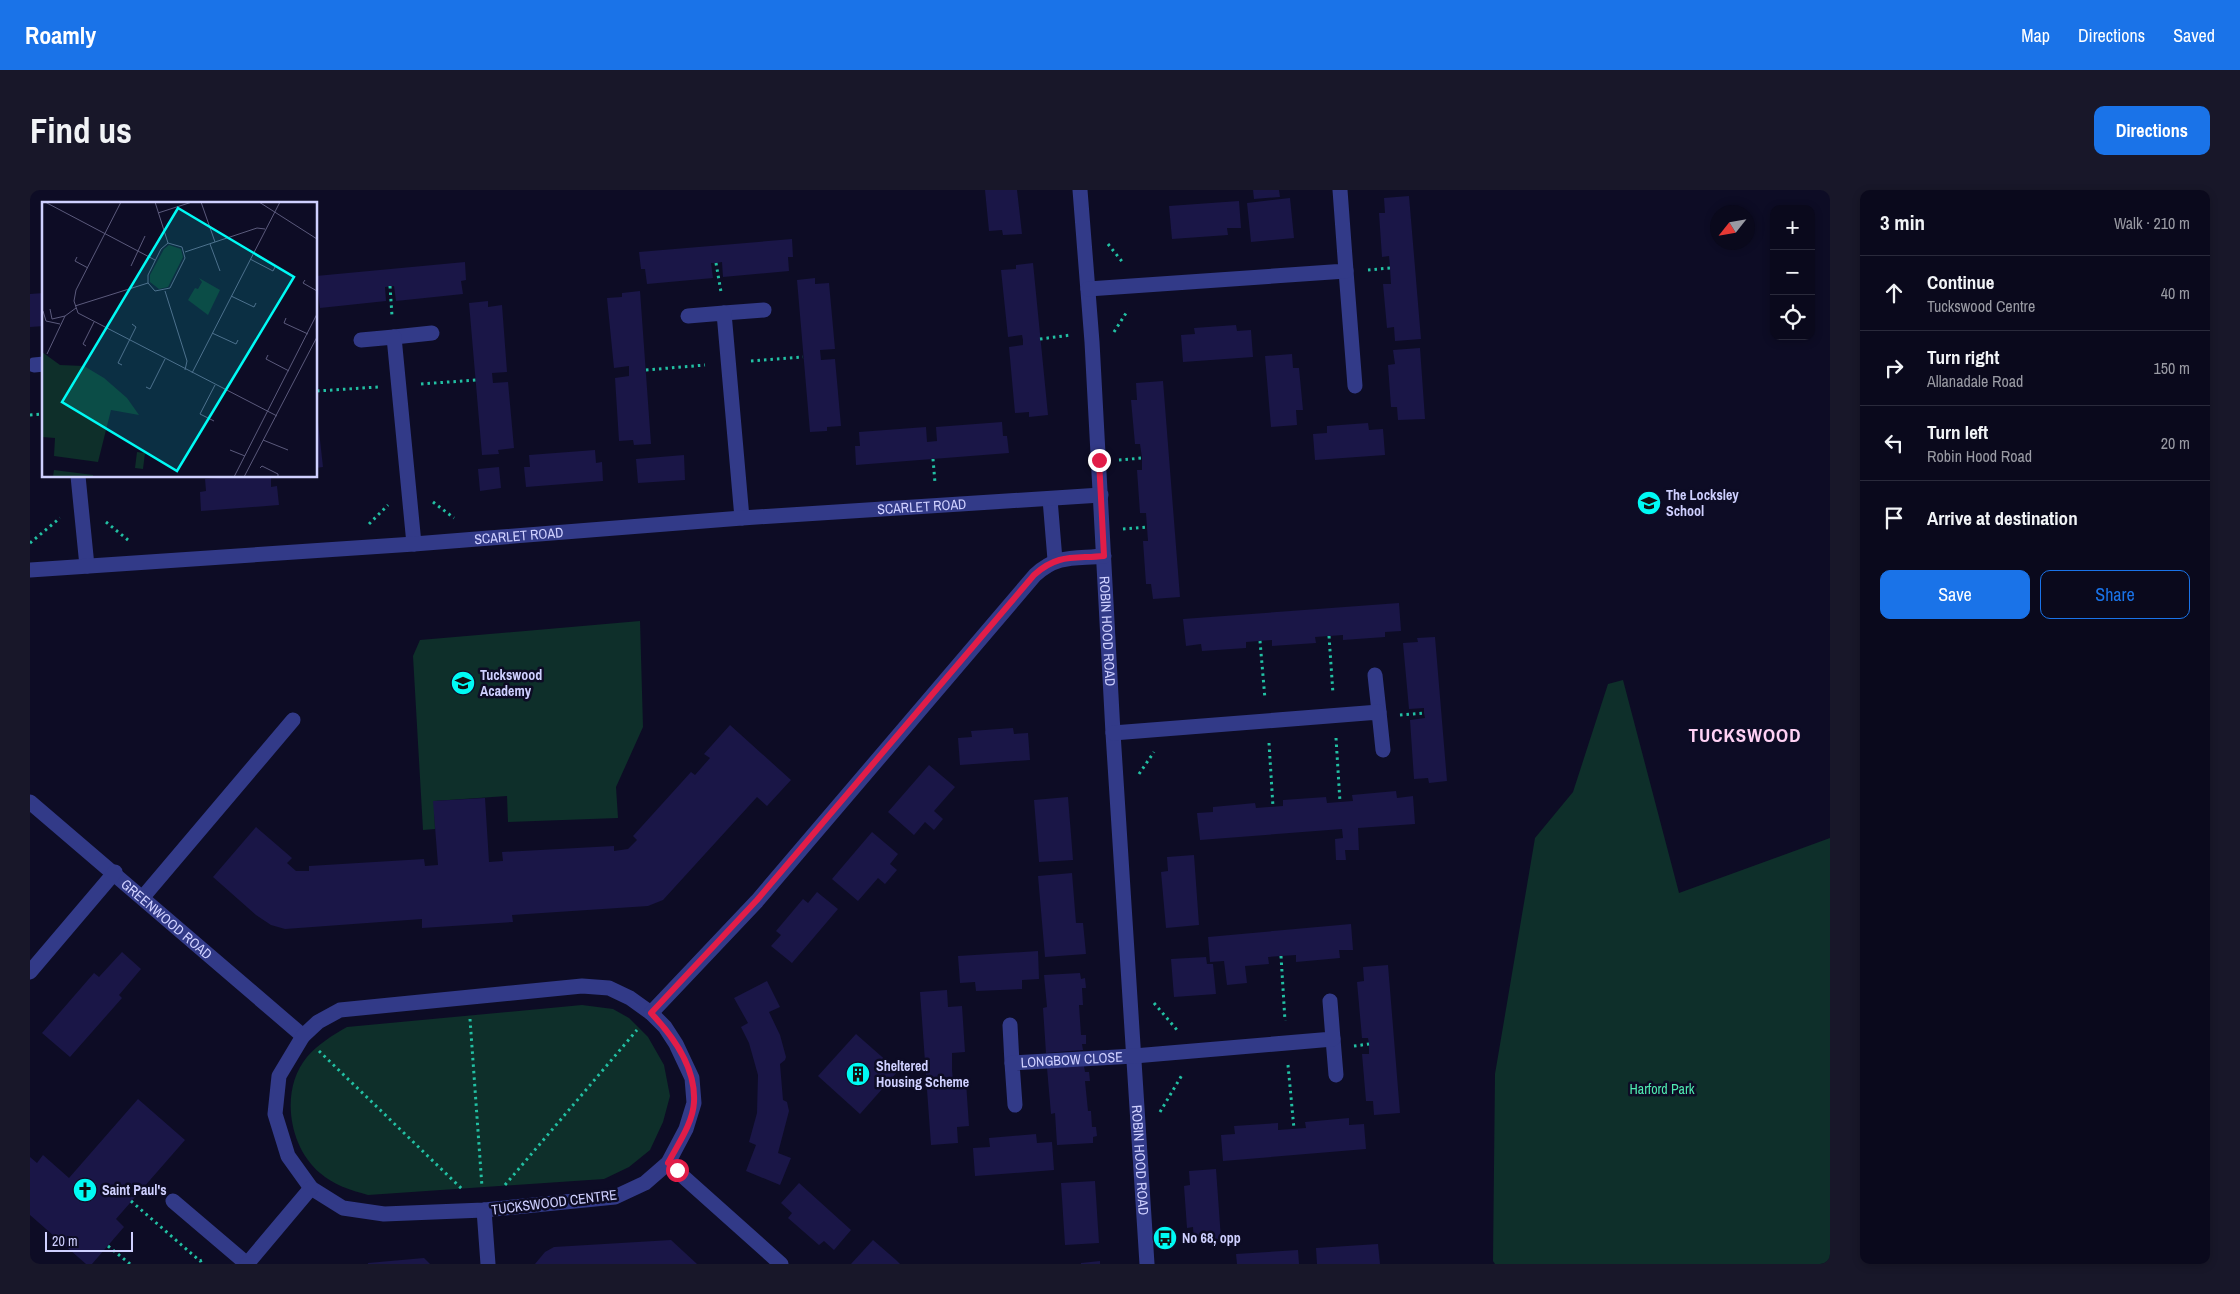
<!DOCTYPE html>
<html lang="en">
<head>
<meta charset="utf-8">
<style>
  :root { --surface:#0a091c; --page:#181729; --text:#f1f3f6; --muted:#999aa3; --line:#2a2a3b; --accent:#1a73e8 }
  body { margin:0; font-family:"Archivo Narrow",sans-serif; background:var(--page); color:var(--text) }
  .controls { position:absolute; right:15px; top:15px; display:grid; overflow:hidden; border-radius:10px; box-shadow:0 2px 8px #0003 }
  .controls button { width:45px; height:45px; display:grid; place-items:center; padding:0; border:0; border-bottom:1px solid var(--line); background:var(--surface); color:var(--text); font:25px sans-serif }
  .compass { position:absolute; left:1680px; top:15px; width:45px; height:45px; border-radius:50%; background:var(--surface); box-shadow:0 2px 8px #0003; rotate:239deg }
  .scale { position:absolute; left:15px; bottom:12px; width:88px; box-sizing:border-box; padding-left:5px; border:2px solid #cfd0ff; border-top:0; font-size:14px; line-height:18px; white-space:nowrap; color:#cfd0ff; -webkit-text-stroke:4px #0d0c25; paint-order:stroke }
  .stop { position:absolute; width:15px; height:15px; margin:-11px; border:4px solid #e11d48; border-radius:50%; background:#fff }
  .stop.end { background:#e11d48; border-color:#fff; box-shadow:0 1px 5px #0008 }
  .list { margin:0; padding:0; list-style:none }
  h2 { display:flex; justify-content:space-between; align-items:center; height:65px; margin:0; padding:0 20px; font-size:21px }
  h2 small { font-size:16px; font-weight:400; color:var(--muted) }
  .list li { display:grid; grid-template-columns:32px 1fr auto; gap:15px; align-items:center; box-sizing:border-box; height:75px; padding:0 20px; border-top:1px solid var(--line) }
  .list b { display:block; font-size:19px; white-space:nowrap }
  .list p { margin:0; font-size:16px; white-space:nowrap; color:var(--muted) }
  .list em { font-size:16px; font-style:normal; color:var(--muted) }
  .actions { display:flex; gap:10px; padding:15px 20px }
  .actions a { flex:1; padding:11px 0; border:1px solid var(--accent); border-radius:10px; text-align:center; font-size:18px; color:var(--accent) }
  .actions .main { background:var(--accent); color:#fff }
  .icon { flex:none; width:28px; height:28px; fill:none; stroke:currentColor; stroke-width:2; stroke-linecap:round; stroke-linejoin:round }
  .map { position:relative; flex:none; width:1800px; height:1074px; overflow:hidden; border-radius:10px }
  header { display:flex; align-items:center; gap:30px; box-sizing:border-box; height:70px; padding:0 25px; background:var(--accent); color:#fff }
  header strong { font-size:24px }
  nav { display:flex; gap:28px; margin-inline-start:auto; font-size:18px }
  .intro { display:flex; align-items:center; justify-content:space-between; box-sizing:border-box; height:120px; padding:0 30px }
  h1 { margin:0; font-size:35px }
  .button { padding:12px 22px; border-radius:10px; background:var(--accent); color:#fff; font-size:18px; font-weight:700 }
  main { display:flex; gap:30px; padding:0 30px }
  aside { flex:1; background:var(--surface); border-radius:10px; box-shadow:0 2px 8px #0003 }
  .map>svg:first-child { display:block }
  .green { fill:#0e2f2a }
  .building { fill:#1a1647 }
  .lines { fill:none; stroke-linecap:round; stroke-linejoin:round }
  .path { stroke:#22c0a3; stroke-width:3; stroke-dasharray:2.5 4; stroke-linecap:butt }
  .lane { stroke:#323a88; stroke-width:15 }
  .street { stroke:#323a88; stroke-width:15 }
  .route { stroke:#e11d48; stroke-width:6 }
  .labels { text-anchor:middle; stroke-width:5; stroke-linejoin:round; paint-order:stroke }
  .poi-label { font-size:14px; font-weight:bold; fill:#cfd0ff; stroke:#0d0c25; text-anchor:start }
  .street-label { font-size:14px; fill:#cfd0ff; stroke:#0d0c25 }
  .park-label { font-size:14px; fill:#4febb1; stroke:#0d0c25 }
  .district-label { font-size:19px; font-weight:bold; letter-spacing:1px; fill:#ffd1f4; stroke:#0d0c25 }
  .inset-road { fill:none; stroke:#5b5a7c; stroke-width:1 }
  .view { fill:#00faf4; fill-opacity:0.15; stroke:#00faf4; stroke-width:2.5 }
  .inset-edge { fill:none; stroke:#cfd0ff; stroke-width:2.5 }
</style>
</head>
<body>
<header>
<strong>Roamly</strong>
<nav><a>Map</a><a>Directions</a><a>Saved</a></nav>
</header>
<div class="intro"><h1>Find us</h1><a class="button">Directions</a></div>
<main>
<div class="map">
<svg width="1800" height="1074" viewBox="0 0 1800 1074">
  <rect width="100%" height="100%" fill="#0d0c25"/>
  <g class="green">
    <polygon points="610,431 613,537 586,597 588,628 478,632 477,606 404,611 405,639 393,640 383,466 390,450"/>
    <polygon points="1593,490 1649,703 1800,648 1800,1074 1465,1074 1463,1071 1465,884 1505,648 1543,602 1578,494"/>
    <path d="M552 815 583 819 599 828 618 847 634 875 640 906 633 932 620 960 599 977 574 989 338 1005C320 1000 304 995 290 983 258 956 250 899 277 867 288 854 303 845 317 837Z"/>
  </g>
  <g class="building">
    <polygon points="955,0 987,0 992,44 973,45 972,40 959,41"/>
    <polygon points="1223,0 1249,0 1250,7 1224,9"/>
    <polygon points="1379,6 1391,149 1365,151 1364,137 1357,138 1353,94 1361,94 1360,78 1359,66 1352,67 1349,23 1355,23 1354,8"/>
    <polygon points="1260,8 1264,48 1221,52 1217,13"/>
    <polygon points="1209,11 1211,38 1197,38 1198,45 1142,49 1139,16"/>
    <polygon points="762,49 763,67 758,67 759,81 693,87 692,72 686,73 681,73 683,88 617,94 615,79 611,79 609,62"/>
    <polygon points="435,72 436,90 431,91 433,104 366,111 364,96 355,97 356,111 290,118 288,103 286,103 286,86"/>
    <polygon points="1003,73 1018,225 999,227 999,222 985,223 979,157 993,155 993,150 992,145 978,147 971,80 986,79 986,75"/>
    <polygon points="785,88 785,94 799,93 805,159 790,160 791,170 805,169 811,236 797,237 797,241 780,242 767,90"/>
    <polygon points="610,101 621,254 604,255 603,250 589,251 585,188 599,186 599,176 584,178 577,108 592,107 592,103"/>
    <polygon points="14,103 14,136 0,137 0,104"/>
    <polygon points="458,111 458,117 472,115 477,182 462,183 463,193 478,192 484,258 468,260 469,264 452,265 439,113"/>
    <polygon points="1206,135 1207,141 1221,140 1223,167 1153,172 1151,145 1165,144 1164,138"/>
    <polygon points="1390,158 1395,229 1368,230 1367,217 1361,217 1358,175 1365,174 1363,160"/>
    <polygon points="1262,164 1263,178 1269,178 1273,220 1266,220 1267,235 1241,237 1235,166"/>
    <polygon points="1133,191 1150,407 1123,409 1121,394 1116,394 1113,351 1118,351 1116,323 1110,323 1107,280 1112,280 1112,268 1110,254 1105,254 1101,210 1107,210 1106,193"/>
    <polygon points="286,214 293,277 286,278"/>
    <polygon points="972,232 973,246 977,246 979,263 826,275 825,256 830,256 829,242 896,237 897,252 907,251 906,237"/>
    <polygon points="1338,233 1339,240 1353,239 1355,265 1285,270 1283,244 1297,243 1297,236"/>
    <polygon points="565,260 566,273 572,272 573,291 496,297 494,277 500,277 499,265"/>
    <polygon points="654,265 655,290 608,293 606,269"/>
    <polygon points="469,277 471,298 450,301 448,279"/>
    <polygon points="215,286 241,286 241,297 247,296 249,315 171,321 170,302 176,301 175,289"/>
    <polygon points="1369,413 1371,441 1355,442 1355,447 1313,450 1313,445 1285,447 1286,453 1242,456 1242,450 1216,452 1216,458 1172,461 1171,454 1156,456 1153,429"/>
    <polygon points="1405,447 1417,591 1399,593 1398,588 1384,589 1380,530 1395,528 1394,523 1394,518 1379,519 1373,453 1388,452 1387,448"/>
    <polygon points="700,535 761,590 737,616 727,607 633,710 618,716 482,725 483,732 392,738 392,729 255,739 241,735 226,725 183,687 226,637 262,668 257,673 266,681 279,681 279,676 394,669 395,676 408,675 403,611 455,608 459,672 473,671 472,662 584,656 584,661 598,659 607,650 603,646 661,582 665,585 680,568 674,564"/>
    <polygon points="983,538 984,544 998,543 1000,570 930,575 928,548 942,547 941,541"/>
    <polygon points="899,575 925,597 904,621 913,629 904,640 895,632 884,645 858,622"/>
    <polygon points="1366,601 1367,608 1383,606 1385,634 1328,638 1329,660 1315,660 1316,670 1306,670 1305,649 1313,648 1312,639 1170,650 1167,623 1183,622 1183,617 1225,613 1226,618 1253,616 1253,610 1296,607 1297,613 1323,611 1322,605"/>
    <polygon points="1038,607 1043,670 1009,672 1004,610"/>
    <polygon points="842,642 868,664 860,674 867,680 855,694 848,688 828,711 802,689"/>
    <polygon points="1164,665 1169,735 1136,738 1131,682 1138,681 1137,667"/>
    <polygon points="1042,683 1046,733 1053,733 1056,764 1015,767 1008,686"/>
    <polygon points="787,702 808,719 762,773 741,756 751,745 746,741 773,709 778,713"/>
    <polygon points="1321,734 1323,760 1309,760 1310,768 1266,772 1266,765 1238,767 1239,774 1215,776 1217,793 1197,795 1194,771 1180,772 1178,747"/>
    <polygon points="1008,761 1009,789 992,790 992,799 946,801 945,792 930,793 928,766"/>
    <polygon points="92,762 111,779 89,805 92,808 40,867 12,843 64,783 69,787"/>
    <polygon points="1176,767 1177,774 1183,774 1186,804 1144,807 1141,769"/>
    <polygon points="1358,775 1370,923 1344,925 1343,911 1336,911 1332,864 1339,864 1339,854 1338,848 1332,848 1327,792 1334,791 1333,777"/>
    <polygon points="1050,783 1051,789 1055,788 1056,798 1052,798 1053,815 1049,815 1051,845 1056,845 1056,854 1052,854 1053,860 1016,863 1013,818 1017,817 1014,785"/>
    <polygon points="737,791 750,817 739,822 750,845 756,867 755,870 750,874 753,910 757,912 759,921 748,963 761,968 750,995 716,981 726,955 719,952 727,923 728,885 719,853 711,837 718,833 704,808"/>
    <polygon points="917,800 918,817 932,816 935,862 922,863 922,879 923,893 936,892 939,936 927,937 928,953 901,955 890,802"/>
    <polygon points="826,844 868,881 830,924 788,886"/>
    <polygon points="1054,876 1055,882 1059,882 1060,891 1055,891 1058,921 1061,921 1062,937 1066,937 1067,946 1063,947 1063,953 1027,955 1025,923 1021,924 1017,878"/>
    <polygon points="108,909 155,950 86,1029 94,1037 62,1074 56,1074 0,1025 0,967 7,973 13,965 39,988"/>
    <polygon points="1319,928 1319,935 1334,934 1336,959 1193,971 1191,945 1205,944 1204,936 1248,933 1248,940 1276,938 1275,932"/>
    <polygon points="1006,944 1007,953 1022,952 1024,980 945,986 943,958 960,957 959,948"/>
    <polygon points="1186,979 1191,1049 1164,1051 1163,1037 1157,1038 1154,996 1160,995 1159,981"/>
    <polygon points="1065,991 1069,1053 1035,1055 1031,993"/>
    <polygon points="769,993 821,1040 804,1060 794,1051 789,1055 758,1028 762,1023 751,1013"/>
    <polygon points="641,1050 667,1074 505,1074 515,1062 524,1057"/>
    <polygon points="843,1050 866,1070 870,1074 821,1074"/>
    <polygon points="1348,1054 1350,1074 1287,1074 1286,1058"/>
    <polygon points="1268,1060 1269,1074 1207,1074 1206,1064"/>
    <polygon points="394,1068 400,1074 338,1074 338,1073"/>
    <polygon points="1070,1071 1070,1074 1051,1074 1051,1073"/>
  </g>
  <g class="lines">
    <g class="path">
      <polyline points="1078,54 1094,74"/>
      <polyline points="686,73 691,102"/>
      <polyline points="1338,80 1360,78"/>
      <polyline points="360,96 362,126"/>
      <polyline points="1084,142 1098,120"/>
      <polyline points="1010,149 1041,145"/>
      <polyline points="721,171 773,167"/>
      <polyline points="616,180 675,175"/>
      <polyline points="391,194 446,190"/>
      <polyline points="287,201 348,197"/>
      <polyline points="0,225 14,224"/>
      <polyline points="903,269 905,293"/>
      <polyline points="1089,270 1112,268"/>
      <polyline points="403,312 424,328"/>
      <polyline points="76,332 98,350"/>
      <polyline points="339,334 358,315"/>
      <polyline points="1093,339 1117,337"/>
      <polyline points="0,353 30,328"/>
      <polyline points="1299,446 1303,504"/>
      <polyline points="1230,451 1235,509"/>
      <polyline points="1370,525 1394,523"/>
      <polyline points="1306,548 1310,612"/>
      <polyline points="1239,553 1243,617"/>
      <polyline points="1109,584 1124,562"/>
      <polyline points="1251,766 1255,831"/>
      <polyline points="1124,813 1147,840"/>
      <polyline points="440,829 452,997"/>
      <polyline points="1324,856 1339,854"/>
      <polyline points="289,861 432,999"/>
      <polyline points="1258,875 1264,939"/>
      <polyline points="1130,922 1152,885"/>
      <polyline points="475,995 607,840"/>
      <polyline points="101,1011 170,1071 175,1069"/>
      <polyline points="78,1056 100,1074"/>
    </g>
    <g class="lane">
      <polyline points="113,707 263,530"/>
      <polyline points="143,1011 217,1074"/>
    </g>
    <g class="street">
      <path id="s1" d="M1050 0 1062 152 1083 543 1117 1074"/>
      <polyline points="1316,81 1325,196"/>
      <polyline points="1058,99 1316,81 1310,0"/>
      <polyline points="694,123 734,120"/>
      <polyline points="658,126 694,123 712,328"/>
      <polyline points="364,147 402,143"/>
      <polyline points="331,150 364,147 384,354"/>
      <polyline points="4,175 14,174"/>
      <polyline points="48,286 57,376"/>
      <polyline points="1020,309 1025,370"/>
      <path id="s2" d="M0 380 384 354 712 328 1071 305"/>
      <polyline points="1345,485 1349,522"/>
      <polyline points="1083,543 1349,522 1353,560"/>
      <path id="s3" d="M0 612 273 846"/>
      <polyline points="0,782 85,682"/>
      <polygon points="552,796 579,798 600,808 621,823 635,837 646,854 662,888 664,913 656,939 638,973 615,993 585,1007 454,1020 354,1024 313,1018 281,998 258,966 245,924 249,886 273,846 288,832 310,820"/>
      <path d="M621 823 727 711 1005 385C1028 364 1045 369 1074 366"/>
      <polyline points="980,835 982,873"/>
      <polyline points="1303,849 1306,885"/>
      <path id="s4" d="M985 915 982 873 1104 866 1303 849 1300 811"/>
      <polyline points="638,973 751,1074"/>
      <polyline points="454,1020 458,1074"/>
      <polyline points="217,1074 281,998"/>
    </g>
  </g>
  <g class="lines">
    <path class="route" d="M647 980 638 973C648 954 663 933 664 912 666 878 643 846 621 823L727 710 1004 385C1028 363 1045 369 1074 366L1069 270"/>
  </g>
  <defs>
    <g id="school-disc" transform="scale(1.25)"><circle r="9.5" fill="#00faf4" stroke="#0d0c25"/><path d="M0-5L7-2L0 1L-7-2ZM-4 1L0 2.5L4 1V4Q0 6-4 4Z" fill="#111"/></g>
    <g id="building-disc" transform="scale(1.25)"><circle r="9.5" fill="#00faf4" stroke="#0d0c25"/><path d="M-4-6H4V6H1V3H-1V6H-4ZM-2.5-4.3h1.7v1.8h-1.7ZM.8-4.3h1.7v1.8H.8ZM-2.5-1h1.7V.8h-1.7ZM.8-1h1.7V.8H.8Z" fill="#111"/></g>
    <g id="church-disc" transform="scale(1.25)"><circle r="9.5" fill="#00faf4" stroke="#0d0c25"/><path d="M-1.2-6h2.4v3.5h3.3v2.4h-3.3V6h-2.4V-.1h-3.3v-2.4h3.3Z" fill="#111"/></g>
    <g id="bus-disc" transform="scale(1.25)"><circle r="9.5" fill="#00faf4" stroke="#0d0c25"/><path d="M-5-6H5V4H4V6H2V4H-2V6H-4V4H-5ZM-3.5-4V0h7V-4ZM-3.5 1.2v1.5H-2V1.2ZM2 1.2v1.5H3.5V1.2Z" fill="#111"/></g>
  </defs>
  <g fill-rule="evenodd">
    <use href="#school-disc" x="1619" y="313"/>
    <use href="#school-disc" x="433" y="493"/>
    <use href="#building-disc" x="828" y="884"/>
    <use href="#church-disc" x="55" y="1000"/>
    <use href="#bus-disc" x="1135" y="1048"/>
  </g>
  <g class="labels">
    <g class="poi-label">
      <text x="1636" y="310">The Locksley<tspan x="1636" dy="16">School</tspan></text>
      <text x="450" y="490">Tuckswood<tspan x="450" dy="16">Academy</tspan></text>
      <text x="846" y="881">Sheltered<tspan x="846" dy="16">Housing Scheme</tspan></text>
      <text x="72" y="1005">Saint Paul's</text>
      <text x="1152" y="1053">No 68, opp</text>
    </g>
    <g class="street-label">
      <text dy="5" stroke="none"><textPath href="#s2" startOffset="894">SCARLET ROAD</textPath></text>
      <text dy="5" stroke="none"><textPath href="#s2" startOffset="490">SCARLET ROAD</textPath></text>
      <text dy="5" stroke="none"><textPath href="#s1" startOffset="442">ROBIN HOOD ROAD</textPath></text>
      <text dy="5" stroke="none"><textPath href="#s3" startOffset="180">GREENWOOD ROAD</textPath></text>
      <text dy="5" stroke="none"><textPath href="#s4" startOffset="102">LONGBOW CLOSE</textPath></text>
      <text dy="5" stroke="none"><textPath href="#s1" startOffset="972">ROBIN HOOD ROAD</textPath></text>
      <text transform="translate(524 1012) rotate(-7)" y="5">TUCKSWOOD CENTRE</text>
    </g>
    <g class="park-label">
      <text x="1632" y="904">Harford Park</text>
    </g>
    <g class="district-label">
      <text x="1715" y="552">TUCKSWOOD</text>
    </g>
  </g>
  <g transform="translate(12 12)">
    <rect width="275" height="275" fill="#0d0c25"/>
    <path d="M127 43 139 47 141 55 126 85 117 87 108 80V73L122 47ZM157 76 178 88 166 113 146 98 153 86 156 87 160 80ZM0 150 18 163 42 164 62 176 85 196 97 213 69 208 56 260 12 254 13 236 0 235ZM95 250 103 251 101 267 93 266ZM12 268 51 273V275H11Z" fill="#0e2f2a"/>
    <path class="inset-road" d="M3 0 113 58M79 0 34 88 32 99 36 111 235 214M113 0 126 41M159 0 173 40M217 0 275 37M116 11 150 0M126 41 140 45 143 56 128 86 113 89 106 81V73L119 47ZM168 42 178 69M143 50 215 26 223 27M35 55 33 59 46 66M208 57 231 69 233 65M89 64 103 34M263 78 261 81 275 89M123 89 145 159 143 168M189 94 212 105 214 101M33 104 106 81M8 107 10 117 23 114M1 109 4 119 18 122M244 116 242 121 266 132M170 131 194 142 196 138M44 144 41 142 52 120M5 152 23 114 34 106M226 153 224 157 247 169M80 163 76 161 94 125 90 122M150 171 238 0M104 185 108 187 123 157M172 219 158 212 173 183M221 238 246 248M188 248 203 254M218 266 220 264 236 272V275M192 275 275 112M202 275 275 135"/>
    <path class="view" d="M136 6 252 75 135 269 20 200Z"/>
    <rect width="275" height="275" class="inset-edge"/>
  </g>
</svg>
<div class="controls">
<button>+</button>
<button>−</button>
<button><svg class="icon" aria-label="locate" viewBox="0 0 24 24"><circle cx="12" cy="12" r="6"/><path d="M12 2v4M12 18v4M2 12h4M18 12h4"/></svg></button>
</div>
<svg class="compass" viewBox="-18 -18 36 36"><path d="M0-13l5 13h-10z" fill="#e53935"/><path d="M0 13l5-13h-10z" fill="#999aa3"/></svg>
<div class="scale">20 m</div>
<div class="stop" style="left:647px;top:980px"></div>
<div class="stop end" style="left:1069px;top:270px"></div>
</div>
<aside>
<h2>3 min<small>Walk · 210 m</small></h2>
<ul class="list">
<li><svg class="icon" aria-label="ahead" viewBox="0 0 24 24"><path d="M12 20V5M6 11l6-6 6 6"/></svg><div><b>Continue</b><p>Tuckswood Centre</p></div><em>40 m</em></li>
<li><svg class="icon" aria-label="right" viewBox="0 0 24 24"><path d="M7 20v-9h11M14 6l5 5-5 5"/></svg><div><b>Turn right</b><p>Allanadale Road</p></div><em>150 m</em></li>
<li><svg class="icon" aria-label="left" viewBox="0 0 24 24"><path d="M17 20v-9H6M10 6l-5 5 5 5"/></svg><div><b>Turn left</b><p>Robin Hood Road</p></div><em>20 m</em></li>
<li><svg class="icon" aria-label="arrive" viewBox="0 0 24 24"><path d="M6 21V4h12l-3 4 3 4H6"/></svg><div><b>Arrive at destination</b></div></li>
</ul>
<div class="actions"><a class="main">Save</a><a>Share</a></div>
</aside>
</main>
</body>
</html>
